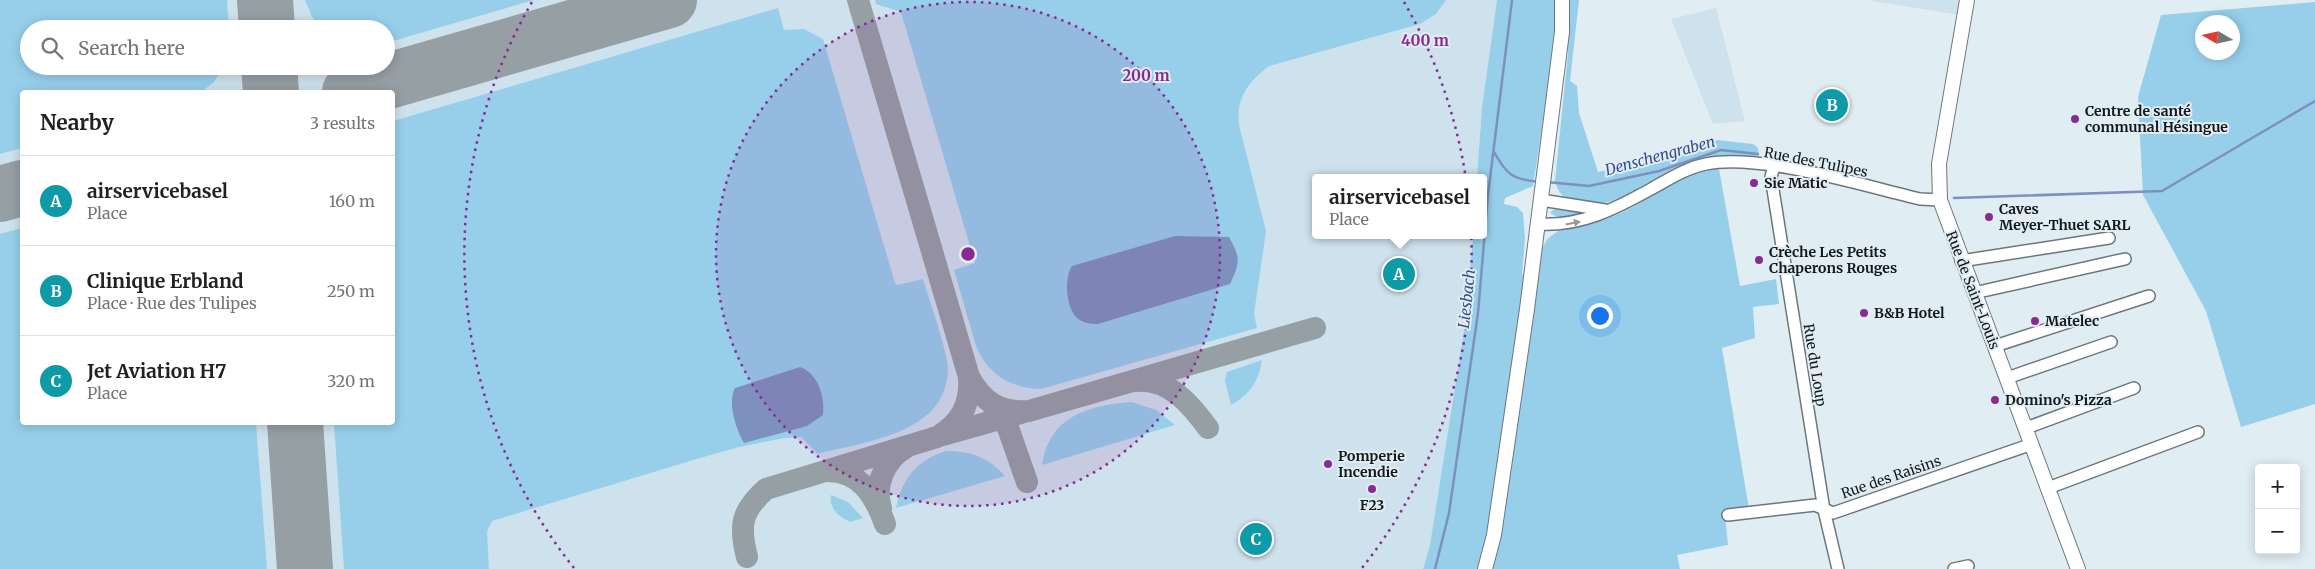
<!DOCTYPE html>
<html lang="en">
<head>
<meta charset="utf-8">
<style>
  :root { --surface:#fff; --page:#f6f6f6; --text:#202124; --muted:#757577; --line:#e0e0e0; --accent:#892992 }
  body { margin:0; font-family:Merriweather,serif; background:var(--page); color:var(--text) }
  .controls { position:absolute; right:15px; bottom:15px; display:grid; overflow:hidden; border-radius:5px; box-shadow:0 2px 12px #0003 }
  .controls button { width:45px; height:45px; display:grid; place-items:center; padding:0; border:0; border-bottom:1px solid var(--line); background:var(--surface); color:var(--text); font:25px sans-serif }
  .compass { position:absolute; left:2195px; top:15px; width:45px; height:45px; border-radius:50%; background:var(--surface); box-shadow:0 2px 12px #0003; rotate:279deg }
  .you { position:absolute; left:1599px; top:315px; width:18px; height:18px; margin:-12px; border:4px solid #fff; border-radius:50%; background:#1a73e8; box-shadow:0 0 0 8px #1a73e833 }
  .badge { display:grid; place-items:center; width:32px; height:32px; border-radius:50%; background:var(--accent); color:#fff; font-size:16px; font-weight:700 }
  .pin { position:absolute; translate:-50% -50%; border:2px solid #fff; box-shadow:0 1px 5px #0006 }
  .popup { position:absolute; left:1312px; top:174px; width:175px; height:65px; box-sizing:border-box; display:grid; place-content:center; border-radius:5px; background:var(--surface); filter:drop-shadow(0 1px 4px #0005); font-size:16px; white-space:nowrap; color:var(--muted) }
  .popup b { font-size:19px; color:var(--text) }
  .popup::after { content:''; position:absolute; left:50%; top:100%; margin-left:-10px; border:10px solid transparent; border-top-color:var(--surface) }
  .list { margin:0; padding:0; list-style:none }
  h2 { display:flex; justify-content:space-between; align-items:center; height:65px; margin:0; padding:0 20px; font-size:21px }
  h2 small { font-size:16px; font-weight:400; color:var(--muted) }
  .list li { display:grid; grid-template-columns:32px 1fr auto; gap:15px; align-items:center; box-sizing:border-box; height:90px; padding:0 20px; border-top:1px solid var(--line) }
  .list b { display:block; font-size:19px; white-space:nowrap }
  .list p { margin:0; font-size:16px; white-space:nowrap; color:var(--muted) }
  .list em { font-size:16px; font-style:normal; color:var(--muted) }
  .icon { flex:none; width:28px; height:28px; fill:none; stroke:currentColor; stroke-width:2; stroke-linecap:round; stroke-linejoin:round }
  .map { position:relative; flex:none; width:2315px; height:569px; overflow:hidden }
  .search { position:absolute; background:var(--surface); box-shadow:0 2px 12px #0003; left:20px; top:20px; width:375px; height:55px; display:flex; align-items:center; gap:12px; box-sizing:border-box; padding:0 18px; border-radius:28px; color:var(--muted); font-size:19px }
  .panel { position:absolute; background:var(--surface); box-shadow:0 2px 12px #0003; left:20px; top:90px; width:375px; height:335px; border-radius:5px }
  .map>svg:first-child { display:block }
  .built { fill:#cee2ed; fill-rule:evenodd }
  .green { fill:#97cfea; fill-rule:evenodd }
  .water { fill:#7d90be }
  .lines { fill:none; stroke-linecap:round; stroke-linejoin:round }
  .stream { stroke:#7d90be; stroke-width:2.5 }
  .taxiway { stroke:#959fa4; stroke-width:22 }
  .runway { stroke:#959fa4; stroke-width:56 }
  .minor-casing { stroke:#6c777d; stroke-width:14 }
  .major-casing { stroke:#6c777d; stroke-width:16 }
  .minor { stroke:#fff; stroke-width:11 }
  .major { stroke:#fff; stroke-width:14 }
  .oneway { fill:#959898 }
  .ring { fill:none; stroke:#892992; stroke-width:2.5; stroke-dasharray:2.5 5 }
  .poi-dot { fill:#892992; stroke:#e0edf3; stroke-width:2 }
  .labels { text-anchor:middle; stroke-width:4; stroke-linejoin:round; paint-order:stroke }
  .poi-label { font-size:14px; font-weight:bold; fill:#14191b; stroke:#e0edf3; text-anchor:start }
  .street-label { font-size:14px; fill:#14191b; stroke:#e0edf3 }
  .water-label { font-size:15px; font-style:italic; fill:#394e8b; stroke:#e0edf3 }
  .centre { fill:#892992; stroke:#e0edf3; stroke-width:2.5 }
  .ring-label { font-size:15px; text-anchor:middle; font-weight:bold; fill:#892992; stroke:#e0edf3; stroke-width:4; stroke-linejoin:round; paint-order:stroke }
</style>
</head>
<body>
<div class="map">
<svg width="2315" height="569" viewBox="0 0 2315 569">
  <rect width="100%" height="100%" fill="#e0edf3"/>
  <g class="built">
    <path d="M0 0H1497L1482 107 1477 178H1315V235H1473L1467 312 1431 542 1423 569H0ZM29 29H386V66H29ZM22 92H392V422H22Z"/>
    <polygon points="1867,0 1964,0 1959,15"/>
    <polygon points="1716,8 1745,121 1713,124 1671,19"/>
  </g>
  <g class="green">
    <polygon points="0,0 227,0 229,29 29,29 29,66 224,66 214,82 201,92 22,92 22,148 0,154"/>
    <polygon points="305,0 534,0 386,43 386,29 322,29 312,17"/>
    <path d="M875 0H1446L1436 14 1420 24 1269 66C1248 82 1236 98 1239 125L1266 231 1254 314 1257 328 1041 389C1010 388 988 375 976 346L954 270 975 263 901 12 876 4Z"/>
    <path d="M1497 0H1557L1555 42 1533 186 1505 198 1504 204 1517 207 1523 213 1525 238 1522 274 1538 276C1540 263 1539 246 1550 237 1564 224 1590 224 1608 218 1650 204 1671 173 1719 169L1740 286 1776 279 1779 304 1753 307 1755 338 1722 348 1749 509 1725 514 1728 545 1677 555 1680 569H1423L1430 545 1467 312 1473 235H1483V178H1477L1482 107Z"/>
    <path d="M1568 0H1579L1570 81 1577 86 1579 113 1598 172 1672 157 1717 140 1753 144 1758 148 1759 157 1757 159C1744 158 1727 153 1714 156 1694 160 1675 170 1657 178 1627 193 1613 209 1578 202 1564 199 1558 194 1555 181L1568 53Z"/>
    <path d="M2315 2V404L2241 427 2206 311 2143 195 2138 97 2161 15ZM2202 22H2232V52H2202Z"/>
    <path d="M778 8 784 30 804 29 823 39 895 283 897 285 923 279C929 300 948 351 948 370 946 434 866 441 818 454L801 437 784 438 739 447 700 458 492 521 487 532 489 569H344L334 423 392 422 393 121Z"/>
    <polygon points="1559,209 1586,213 1561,219 1550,213 1553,210"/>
    <polygon points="22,228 22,422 256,423 267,569 0,569 0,234"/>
    <path d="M1262 360C1259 381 1250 394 1231 405L1225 381 1227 372Z"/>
    <path d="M1132 402 1156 410 1175 425 1042 465C1049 416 1089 405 1132 402Z"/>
    <path d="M946 451C971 451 988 457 1005 476L896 508C902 478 917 460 946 451Z"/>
    <path d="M831 495 848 502 863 518 850 522C838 516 829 509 831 495Z"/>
  </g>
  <g class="water">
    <path d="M1175 236 1229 237C1241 259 1240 262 1230 284L1098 324C1090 324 1081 323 1075 316 1066 304 1064 279 1072 266Z"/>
    <path d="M800 367C818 373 825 397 823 415L807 426 744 443C736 429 727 403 735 388Z"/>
  </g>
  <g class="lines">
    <g class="stream">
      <path d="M1494 152C1507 175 1512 179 1539 182"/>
      <polyline points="1547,182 1589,186 1659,171 1721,150 1758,154"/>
      <polyline points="1954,198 2162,191 2315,101"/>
      <polyline points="1435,569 1449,513 1478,313 1488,195 1512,0"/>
    </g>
    <g class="taxiway">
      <path d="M969 377C983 402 1000 413 1029 411L1315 328"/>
      <path d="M1137 381C1169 378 1191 405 1208 428"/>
      <polyline points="994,408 1007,425 1027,482"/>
      <polyline points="943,435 1021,413"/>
      <path d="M826 471C860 470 875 496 885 524"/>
      <path d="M881 508C874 485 884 461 905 448"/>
      <path d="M747 557C739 526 741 511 766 489L937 437C960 424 971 405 969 377L858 0"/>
    </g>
    <g class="runway">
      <polyline points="265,0 267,29"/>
      <polyline points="269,66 271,92"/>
      <polyline points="350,92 669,0"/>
      <polyline points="0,194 22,188"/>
      <polyline points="295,422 305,569"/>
    </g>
    <g class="minor-casing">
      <g id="minor">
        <polyline points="1774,166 1771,177 1824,510 1838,569"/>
        <polyline points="1541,200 1605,210"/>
        <path d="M1537 224C1580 227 1615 209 1651 189 1669 179 1686 168 1706 164 1760 153 1864 186 1920 199L1940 200"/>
        <polyline points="1961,261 2109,238"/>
        <polyline points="1974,293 2125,259"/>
        <polyline points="1995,346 2149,296"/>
        <polyline points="2007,378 2111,342"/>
        <polyline points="2026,428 2134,388"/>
        <polyline points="2048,488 2198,432"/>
        <polyline points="1728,515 1815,505 1833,513 2032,444"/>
        <polyline points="1954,569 1968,566"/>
      </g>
    </g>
    <g class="major-casing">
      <g id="major">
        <polyline points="1967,0 1939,164 1940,200 2078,569"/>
        <polyline points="1485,569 1494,535 1527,309 1562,32 1562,0"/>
      </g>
    </g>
    <use href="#minor" class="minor"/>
    <use href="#major" class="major"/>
  </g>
  <defs><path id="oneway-solid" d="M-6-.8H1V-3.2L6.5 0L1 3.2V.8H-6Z" transform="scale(1.25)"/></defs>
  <use class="oneway" href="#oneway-solid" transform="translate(1573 223) rotate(-11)"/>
  <circle cx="968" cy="254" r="252" fill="#892992" fill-opacity=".12"/>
  <g class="ring">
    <circle cx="968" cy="254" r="252"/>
    <path d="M574 568A504 504 0 0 1 532 2M1404 2A504 504 0 0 1 1362 568"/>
  </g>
  <g class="poi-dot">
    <circle cx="2075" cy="119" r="5"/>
    <circle cx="1754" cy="183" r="5"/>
    <circle cx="1989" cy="217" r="5"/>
    <circle cx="1759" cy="260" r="5"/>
    <circle cx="1864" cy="313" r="5"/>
    <circle cx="2035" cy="321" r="5"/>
    <circle cx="1995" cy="400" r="5"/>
    <circle cx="1328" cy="464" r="5"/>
    <circle cx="1372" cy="489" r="5"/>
  </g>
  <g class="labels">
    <g class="poi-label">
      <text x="2085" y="116">Centre de santé<tspan x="2085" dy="16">communal Hésingue</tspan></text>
      <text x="1764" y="188">Sie Matic</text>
      <text x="1999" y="214">Caves<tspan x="1999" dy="16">Meyer-Thuet SARL</tspan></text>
      <text x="1769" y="257">Crèche Les Petits<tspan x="1769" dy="16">Chaperons Rouges</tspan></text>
      <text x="1874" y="318">B&amp;B Hotel</text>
      <text x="2045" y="326">Matelec</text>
      <text x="2005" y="405">Domino's Pizza</text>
      <text x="1338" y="461">Pomperie<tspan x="1338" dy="16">Incendie</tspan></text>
      <text x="1372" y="510" text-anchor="middle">F23</text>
    </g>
    <g class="street-label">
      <text transform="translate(1816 162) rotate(11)" y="5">Rue des Tulipes</text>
      <text transform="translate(1973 290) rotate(69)" y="5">Rue de Saint-Louis</text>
      <text transform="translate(1815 365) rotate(81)" y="5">Rue du Loup</text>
      <text transform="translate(1891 477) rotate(-19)" y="5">Rue des Raisins</text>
    </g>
    <g class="water-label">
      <text transform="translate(1660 156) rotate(-15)" y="5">Denschengraben</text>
      <text transform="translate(1467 299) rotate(-84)" y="5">Liesbach</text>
    </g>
  </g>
  <circle cx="968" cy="254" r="8" class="centre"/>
  <g class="ring-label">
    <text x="1425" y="46">400 m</text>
    <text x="1146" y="81">200 m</text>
  </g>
</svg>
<div class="controls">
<button>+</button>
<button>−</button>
</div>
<svg class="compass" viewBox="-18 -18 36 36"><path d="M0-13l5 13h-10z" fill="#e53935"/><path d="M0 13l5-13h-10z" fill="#757577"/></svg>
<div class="you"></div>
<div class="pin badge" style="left:1399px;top:274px;background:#0f9aa8">A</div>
<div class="popup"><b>airservicebasel</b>Place</div>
<div class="pin badge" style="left:1832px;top:105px;background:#0f9aa8">B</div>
<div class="pin badge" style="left:1256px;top:539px;background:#0f9aa8">C</div>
<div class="search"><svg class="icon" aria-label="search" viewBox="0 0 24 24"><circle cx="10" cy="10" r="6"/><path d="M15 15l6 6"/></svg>Search here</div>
<section class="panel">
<h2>Nearby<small>3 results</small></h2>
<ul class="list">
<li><span class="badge" style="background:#0f9aa8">A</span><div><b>airservicebasel</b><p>Place</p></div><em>160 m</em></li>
<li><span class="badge" style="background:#0f9aa8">B</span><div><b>Clinique Erbland</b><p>Place · Rue des Tulipes</p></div><em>250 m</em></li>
<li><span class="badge" style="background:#0f9aa8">C</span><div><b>Jet Aviation H7</b><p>Place</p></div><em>320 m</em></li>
</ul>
</section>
</div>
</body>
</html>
